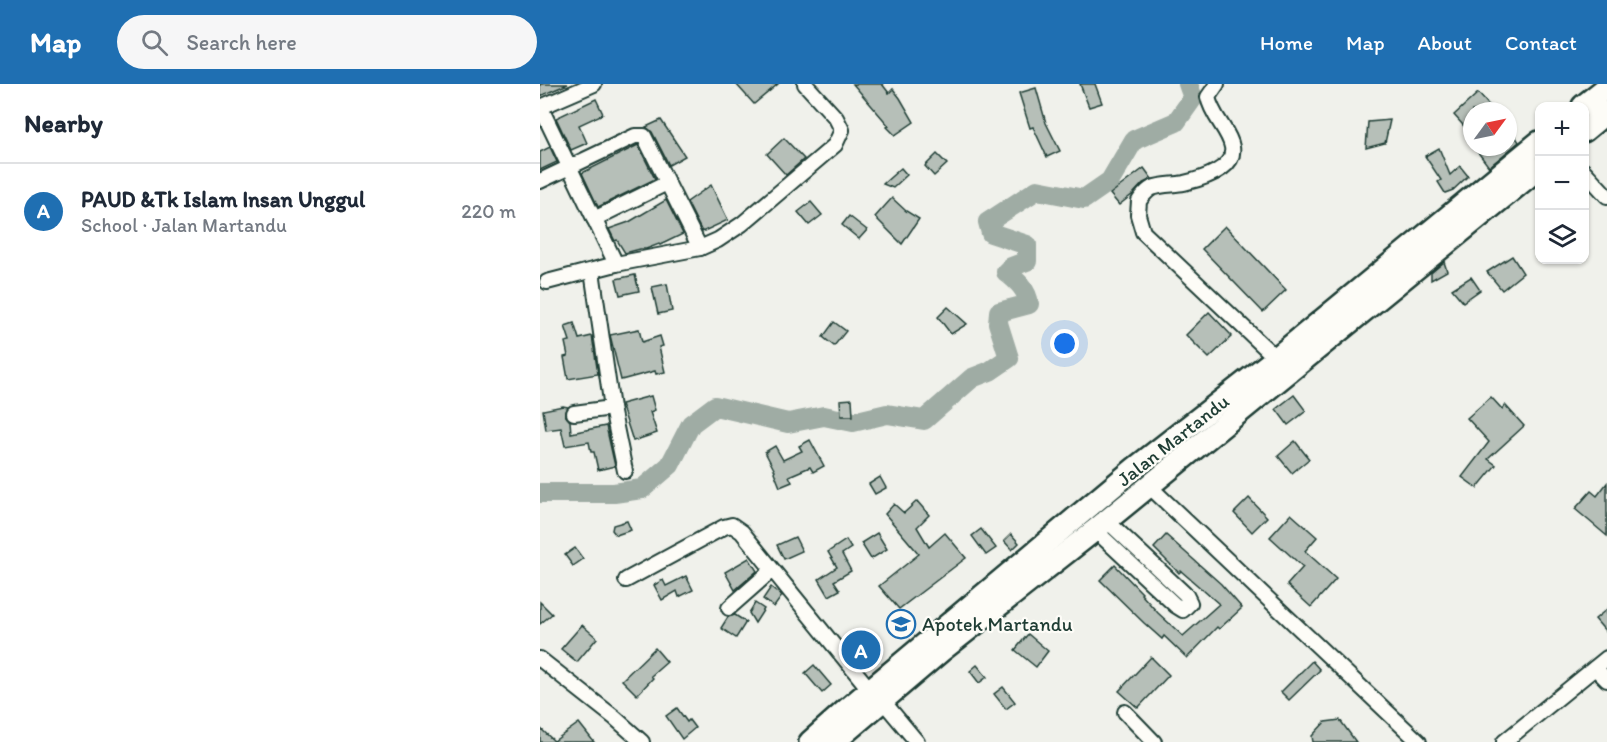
<!DOCTYPE html>
<html lang="en">
<head>
<meta charset="utf-8">
<style>
  :root { --surface:#fff; --page:#f6f6f7; --text:#1f2937; --muted:#747a83; --line:#e0e1e3; --accent:#1f6fb2 }
  body { margin:0; font-family:Itim,sans-serif; background:var(--page); color:var(--text) }
  .controls { position:absolute; right:18px; top:18px; display:grid; overflow:hidden; border-radius:12px; box-shadow:0 2px 4px #0004 }
  .controls button { width:54px; height:54px; display:grid; place-items:center; padding:0; border:0; border-bottom:2px solid var(--line); background:var(--surface); color:var(--text); font:30px sans-serif }
  .compass { position:absolute; left:923px; top:18px; width:54px; height:54px; border-radius:50%; background:var(--surface); box-shadow:0 2px 4px #0004; rotate:57deg }
  .you { position:absolute; left:525px; top:260px; width:21px; height:21px; margin:-15px; border:4px solid #fff; border-radius:50%; background:#1a73e8; box-shadow:0 0 0 9px #1a73e833 }
  .badge { display:grid; place-items:center; width:39px; height:39px; border-radius:50%; background:var(--accent); color:#fff; font-size:20px; font-weight:700 }
  .pin { position:absolute; translate:-50% -50%; border:3px solid #fff; box-shadow:0 2px 6px #0006 }
  .list { margin:0; padding:0; list-style:none }
  h2 { display:flex; justify-content:space-between; align-items:center; height:78px; margin:0; padding:0 24px; font-size:26px }
  h2 small { font-size:20px; font-weight:400; color:var(--muted) }
  .list li { display:grid; grid-template-columns:39px 1fr auto; gap:18px; align-items:center; box-sizing:border-box; height:96px; padding:0 24px; border-top:2px solid var(--line) }
  .list b { display:block; font-size:22px; white-space:nowrap }
  .list p { margin:0; font-size:20px; white-space:nowrap; color:var(--muted) }
  .list em { font-size:20px; font-style:normal; color:var(--muted) }
  .icon { flex:none; width:33px; height:33px; fill:none; stroke:currentColor; stroke-width:2; stroke-linecap:round; stroke-linejoin:round }
  .map { position:relative; flex:none; width:1067px; height:658px; overflow:hidden }
  header { display:flex; align-items:center; gap:36px; box-sizing:border-box; height:84px; padding:0 30px; background:var(--accent); color:#fff }
  header strong { font-size:28px }
  nav { display:flex; gap:33px; margin-inline-start:auto; font-size:21px }
  .search { width:420px; height:54px; background:var(--page); display:flex; align-items:center; gap:15px; box-sizing:border-box; padding:0 21px; border-radius:33px; color:var(--muted); font-size:22px }
  main { display:flex }
  aside { flex:1; background:var(--surface) }
  .map>svg:first-child { display:block }
  .lines { fill:none; stroke-linecap:round; stroke-linejoin:round }
  .river { stroke:#9faca4; stroke-width:20 }
  .building { fill:#b6bfb8; stroke:#1f3d34; stroke-width:1.5 }
  .minor-casing { stroke:#1f3d34; stroke-width:18 }
  .highway-casing { stroke:#1f3d34; stroke-width:26 }
  .minor { stroke:#fdfcf7; stroke-width:14 }
  .highway { stroke:#fdfcf7; stroke-width:21 }
  .labels { text-anchor:middle; stroke-width:4.5; stroke-linejoin:round; paint-order:stroke }
  .street-label { font-size:20px; fill:#1f3d34; stroke:#fdfcf7 }
  .poi-label { font-size:20px; fill:#1f3d34; stroke:#fdfcf7; text-anchor:start }
</style>
</head>
<body>
<header>
<strong>Map</strong>
<div class="search"><svg class="icon" aria-label="search" viewBox="0 0 24 24"><circle cx="10" cy="10" r="6"/><path d="M15 15l6 6"/></svg>Search here</div>
<nav><a>Home</a><a>Map</a><a>About</a><a>Contact</a></nav>
</header>
<main>
<aside>
<h2>Nearby<small></small></h2>
<ul class="list">
<li><span class="badge">A</span><div><b>PAUD &amp;Tk Islam Insan Unggul</b><p>School · Jalan Martandu</p></div><em>220 m</em></li>
</ul>
</aside>
<div class="map">
<svg width="1067" height="658" viewBox="0 0 1067 658">
  <rect width="100%" height="100%" fill="#f0f1eb"/>
  <filter id="ink" filterUnits="userSpaceOnUse"><feTurbulence type="fractalNoise" baseFrequency=".0167" numOctaves="2"/><feDisplacementMap in="SourceGraphic" scale="12" xChannelSelector="R" yChannelSelector="G"/><feConvolveMatrix kernelMatrix="1 2 1 2 8 2 1 2 1" color-interpolation-filters="sRGB"/></filter>
  <g filter="url(#ink)">
    <g class="lines">
      <path class="river" d="M0 409H74L102 405 130 381 151 340 175 322 248 339 284 332 313 338 347 330 384 336 432 294 450 287 469 274 458 239 459 228 489 220C487 205 477 197 466 188L471 183 487 177V161L451 149 448 138 497 106 544 115 570 97 594 56 636 38 653 14 648 0"/>
    </g>
    <g class="building">
      <polygon points="0,0 28,0 0,12"/>
      <polygon points="196,0 238,0 214,20"/>
      <polygon points="313,0 342,0 349,9 353,5 360,14 374,38 355,51 347,43 349,42"/>
      <polygon points="540,0 555,0 562,19 549,23"/>
      <polygon points="496,4 506,39 520,67 507,73 493,43 490,44 479,9"/>
      <polygon points="938,9 954,27 932,27 932,51 914,31"/>
      <polygon points="56,15 63,30 39,41 47,59 31,66 16,34"/>
      <polygon points="121,36 145,72 129,81 112,48 106,43"/>
      <polygon points="850,36 845,59 826,64 828,38"/>
      <polygon points="968,40 979,58 949,83 934,63 968,63"/>
      <polygon points="244,54 264,75 246,91 227,70"/>
      <polygon points="98,61 115,95 58,123 42,89"/>
      <polygon points="10,63 17,78 0,86 0,68"/>
      <polygon points="899,64 910,91 920,82 928,92 913,106 905,109 898,98 901,96 885,72"/>
      <polygon points="397,70 407,80 394,92 385,82"/>
      <polygon points="361,84 367,91 353,104 343,100"/>
      <polygon points="604,84 612,95 603,99 593,110 579,121 570,110"/>
      <polygon points="171,101 188,136 162,148 147,118"/>
      <polygon points="352,114 366,127 379,135 362,160 335,133"/>
      <polygon points="126,116 143,150 120,161 119,160 106,165 100,165 85,169 77,156 75,157 69,145 89,138"/>
      <polygon points="271,118 282,131 269,141 258,128"/>
      <polygon points="309,132 327,146 319,155 302,141"/>
      <polygon points="685,142 746,206 723,228 662,165"/>
      <polygon points="972,172 983,189 962,206 947,188"/>
      <polygon points="904,178 907,187 891,196 891,189"/>
      <polygon points="95,191 99,207 80,211 76,195"/>
      <polygon points="931,193 940,206 923,218 912,205"/>
      <polygon points="127,200 132,227 118,230 112,203"/>
      <polygon points="408,223 427,240 411,250 398,233"/>
      <polygon points="669,228 692,252 669,274 646,251"/>
      <polygon points="294,238 306,247 294,262 283,253"/>
      <polygon points="34,239 39,255 52,252 58,290 28,295 24,273 28,272 25,258 30,257 25,242"/>
      <polygon points="99,245 102,258 120,252 123,262 119,263 125,288 116,290 115,287 81,296 70,251"/>
      <polygon points="754,311 766,327 748,341 736,325"/>
      <polygon points="111,312 115,326 110,328 117,349 93,357 81,320"/>
      <polygon points="951,313 962,325 965,321 984,342 948,375 956,381 937,404 922,393 949,358 927,334"/>
      <polygon points="312,315 313,332 301,332 300,316"/>
      <polygon points="23,322 28,323 25,331 30,337 31,349 66,342 75,382 58,386 54,368 51,368 49,358 25,362 21,344 6,346 3,326"/>
      <polygon points="270,356 284,382 273,388 270,383 249,392 252,398 240,403 234,388 235,387 225,368 235,362 243,376 262,367 259,362"/>
      <polygon points="755,357 769,375 752,389 738,372"/>
      <polygon points="340,393 346,404 335,410 329,400"/>
      <polygon points="1067,399 1067,452 1035,425 1051,407 1057,412"/>
      <polygon points="709,414 727,433 712,448 694,429"/>
      <polygon points="377,417 389,431 377,443 389,463 405,449 426,474 359,525 339,502 379,470 345,430 354,420 364,429"/>
      <polygon points="751,430 777,453 765,467 796,495 771,523 747,501 763,483 730,453"/>
      <polygon points="87,437 91,446 76,451 72,446 73,441"/>
      <polygon points="441,445 456,464 446,471 432,452"/>
      <polygon points="337,449 347,465 331,475 321,459"/>
      <polygon points="471,450 479,459 472,466 464,457"/>
      <polygon points="626,451 681,500 702,524 679,545 677,543 647,574 624,552 622,555 604,539 560,496 575,481 602,509 601,510 618,529 643,552 679,520 641,487 639,489 614,464"/>
      <polygon points="255,453 262,467 244,475 237,461"/>
      <polygon points="306,456 311,464 302,470 311,487 294,497 300,506 289,512 279,495 297,483 288,468"/>
      <polygon points="35,464 43,475 33,482 25,471"/>
      <polygon points="209,474 217,487 195,506 185,488"/>
      <polygon points="146,492 153,506 139,513 137,507 122,516 114,501 123,496 126,502"/>
      <polygon points="231,503 242,512 234,523 223,515"/>
      <polygon points="0,518 12,530 0,540"/>
      <polygon points="215,519 224,525 215,539 209,529"/>
      <polygon points="1067,525 1067,549 1055,535"/>
      <polygon points="195,531 206,538 196,554 181,544 188,533"/>
      <polygon points="42,541 57,554 37,578 21,565"/>
      <polygon points="488,550 508,567 496,583 475,566"/>
      <polygon points="115,564 127,578 111,592 113,594 97,611 82,596"/>
      <polygon points="611,573 629,591 598,624 579,607"/>
      <polygon points="772,577 780,586 749,616 741,608"/>
      <polygon points="274,581 291,601 282,609 265,589"/>
      <polygon points="437,581 447,593 439,599 430,587"/>
      <polygon points="463,603 475,618 466,625 454,610"/>
      <polygon points="137,624 147,638 149,636 155,644 142,655 126,632"/>
      <polygon points="800,636 816,658 773,658 772,652 785,638"/>
      <polygon points="39,639 54,658 0,658 0,644 14,657"/>
    </g>
    <g class="lines">
      <g class="minor-casing">
        <g id="minor">
          <path d="M677 0 668 13C672 33 689 46 692 63 696 85 661 95 644 99 634 101 622 100 612 104 606 107 603 112 599 117L598 131 603 148 736 274"/>
          <polyline points="0,22 76,180 7,198"/>
          <polyline points="1,23 54,0"/>
          <polyline points="1044,87 1067,112"/>
          <polyline points="0,97 95,52 104,52 160,164"/>
          <polyline points="54,135 127,99"/>
          <polyline points="76,180 160,164 178,156 202,140 295,61 302,46 296,34 265,0"/>
          <polyline points="52,187 72,324 85,387"/>
          <polyline points="34,329 72,324"/>
          <polyline points="608,401 879,658"/>
          <polyline points="555,446 635,521 643,526 650,519 646,511 566,436"/>
          <polyline points="86,496 184,443 192,441 202,448 330,606"/>
          <polyline points="189,524 232,486"/>
          <polyline points="0,575 75,634 102,658"/>
          <polyline points="1055,584 1067,596"/>
          <polyline points="342,616 377,658"/>
          <polyline points="585,628 614,658"/>
          <polyline points="964,658 1067,574"/>
        </g>
      </g>
      <g class="highway-casing">
        <g id="highway">
          <polyline points="1043,22 1067,3"/>
          <polyline points="1044,47 1067,28"/>
          <polyline points="270,658 306,626 594,385 736,274 999,58"/>
          <polyline points="294,658 401,567 555,446 999,84"/>
        </g>
      </g>
      <use href="#minor" class="minor"/>
      <use href="#highway" class="highway"/>
    </g>
  </g>
  <defs>
    <g id="school-ring" transform="scale(1.5)"><circle r="9.5" fill="#fdfcf7" stroke="#1f6fb2" stroke-width="1.5"/><path d="M0-5L7-2L0 1L-7-2ZM-4 1L0 2.5L4 1V4Q0 6-4 4Z" fill="#1f6fb2"/></g>
  </defs>
  <g fill-rule="evenodd">
    <use href="#school-ring" x="361" y="540"/>
  </g>
  <g class="labels">
    <g class="street-label">
      <text transform="translate(633 356) rotate(-38)" y="7">Jalan Martandu</text>
    </g>
    <g class="poi-label">
      <text x="382" y="547">Apotek Martandu</text>
    </g>
  </g>
</svg>
<div class="controls">
<button>+</button>
<button>−</button>
<button><svg class="icon" aria-label="layers" viewBox="0 0 24 24"><path d="M12 4l9 5-9 5-9-5zM3 14l9 5 9-5"/></svg></button>
</div>
<svg class="compass" viewBox="-18 -18 36 36"><path d="M0-13l5 13h-10z" fill="#e53935"/><path d="M0 13l5-13h-10z" fill="#747a83"/></svg>
<div class="you"></div>
<div class="pin badge" style="left:321px;top:566px">A</div>
</div>
</main>
</body>
</html>
